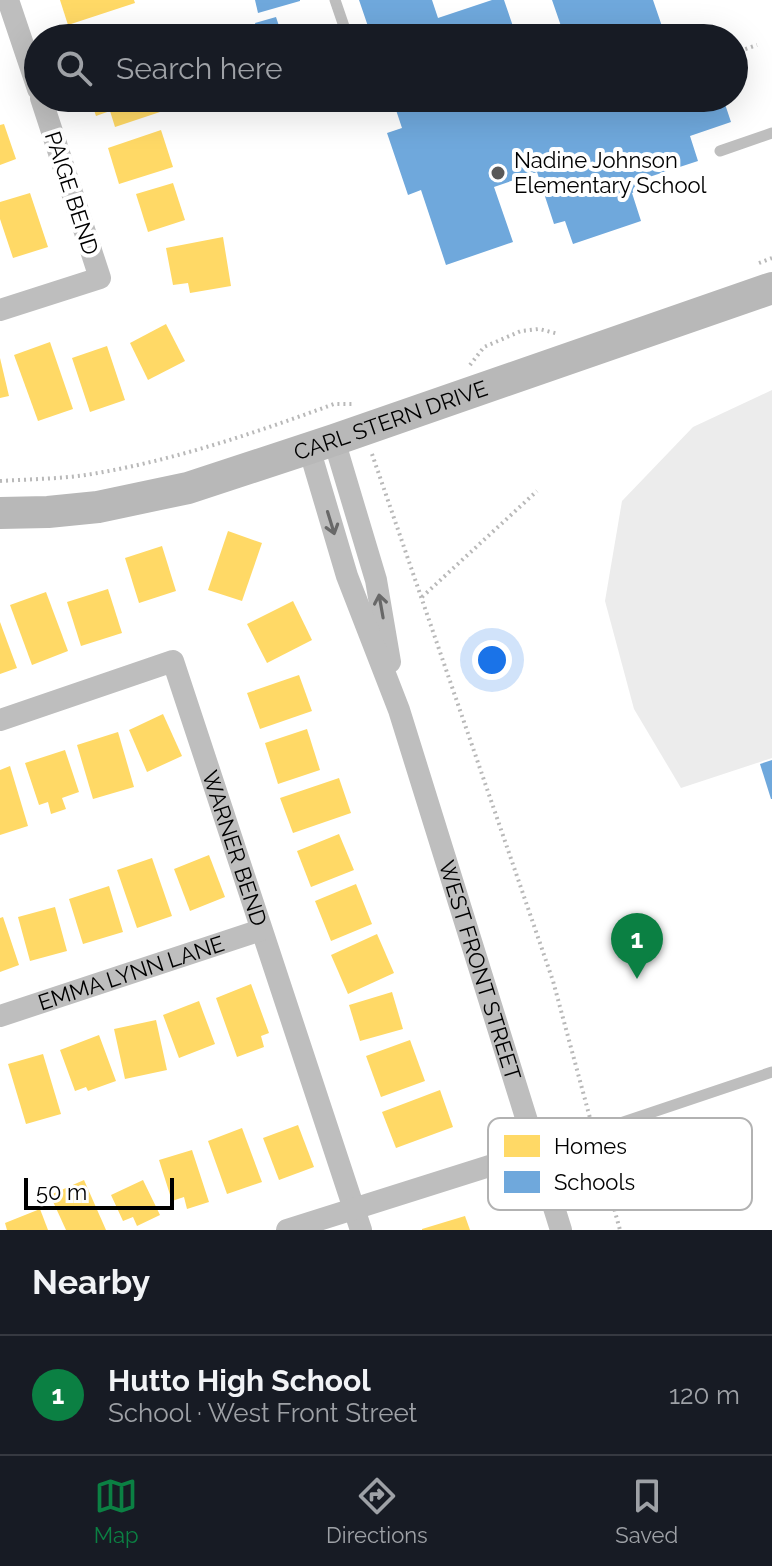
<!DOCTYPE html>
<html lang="en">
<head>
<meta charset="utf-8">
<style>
  :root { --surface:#171b24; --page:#20242c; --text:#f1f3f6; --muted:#9ea1a6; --line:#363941; --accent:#0b8043 }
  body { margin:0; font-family:Raleway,sans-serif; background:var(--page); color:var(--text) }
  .scale { position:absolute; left:24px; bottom:20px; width:150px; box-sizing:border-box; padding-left:8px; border:4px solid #000; border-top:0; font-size:22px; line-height:28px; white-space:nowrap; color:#000; -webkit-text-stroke:6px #fff; paint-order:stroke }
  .you { position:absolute; left:492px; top:660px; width:28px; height:28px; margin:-20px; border:6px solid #fff; border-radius:50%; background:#1a73e8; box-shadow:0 0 0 12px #1a73e833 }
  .badge { display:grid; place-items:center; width:52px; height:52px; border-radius:50%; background:var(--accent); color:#fff; font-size:26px; font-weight:700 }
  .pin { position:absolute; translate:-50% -66px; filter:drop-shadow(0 2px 4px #0008) }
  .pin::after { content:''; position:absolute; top:42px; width:28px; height:24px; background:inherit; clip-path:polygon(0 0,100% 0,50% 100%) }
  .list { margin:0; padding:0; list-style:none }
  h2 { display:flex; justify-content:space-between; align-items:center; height:104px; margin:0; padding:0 32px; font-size:34px }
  h2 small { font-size:26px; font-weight:400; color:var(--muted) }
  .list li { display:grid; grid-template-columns:52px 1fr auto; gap:24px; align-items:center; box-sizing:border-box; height:120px; padding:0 32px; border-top:2px solid var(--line) }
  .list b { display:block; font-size:30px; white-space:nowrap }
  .list p { margin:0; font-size:26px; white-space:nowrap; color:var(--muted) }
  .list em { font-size:26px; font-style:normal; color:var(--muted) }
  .icon { flex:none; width:44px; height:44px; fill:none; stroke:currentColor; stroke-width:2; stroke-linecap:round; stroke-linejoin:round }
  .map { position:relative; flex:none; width:772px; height:1230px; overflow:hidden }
  .search { position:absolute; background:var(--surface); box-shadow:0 8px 32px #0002; left:24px; right:24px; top:24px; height:88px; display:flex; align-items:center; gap:20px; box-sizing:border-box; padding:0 28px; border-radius:44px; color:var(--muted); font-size:30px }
  .sheet { height:224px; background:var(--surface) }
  nav { display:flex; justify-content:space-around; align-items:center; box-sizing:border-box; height:112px; border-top:2px solid var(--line); background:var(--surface); font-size:22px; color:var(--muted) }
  nav a { display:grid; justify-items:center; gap:4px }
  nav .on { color:var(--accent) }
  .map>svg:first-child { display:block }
  .green { fill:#ececec }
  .homes { fill:#ffd966 }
  .schools { fill:#6fa8dc }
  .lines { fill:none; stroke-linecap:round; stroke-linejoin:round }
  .path { stroke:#b9b9b9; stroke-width:4; stroke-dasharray:2 4; stroke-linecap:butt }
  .lane { stroke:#bebebe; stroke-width:11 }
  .street { stroke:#bebebe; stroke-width:22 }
  .secondary { stroke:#b8b8b8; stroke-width:32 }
  .oneway { stroke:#686868 }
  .poi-dot { fill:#595959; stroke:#fff; stroke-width:3 }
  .labels { text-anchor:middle; stroke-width:8; stroke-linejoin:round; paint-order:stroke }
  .poi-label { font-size:22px; fill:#000; stroke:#fff; text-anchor:start }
  .street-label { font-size:22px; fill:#000; stroke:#fff }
  .key { fill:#fff; stroke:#b2b2b2; stroke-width:2 }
  .key-label { font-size:22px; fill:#000 }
</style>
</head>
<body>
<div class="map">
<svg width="772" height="1230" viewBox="0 0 772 1230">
  <rect width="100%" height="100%" fill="#fff"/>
  <polygon class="green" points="772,390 772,758 681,788 634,709 605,601 622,501 693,427"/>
  <g class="homes">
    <polygon points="60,0 134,0 135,3 68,25"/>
    <polygon points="133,25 138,38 97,38 97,37"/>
    <polygon points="90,98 155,98 160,112 115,127 110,111 96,116"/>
    <polygon points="4,124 16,159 0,165 0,125"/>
    <polygon points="161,130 173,167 119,184 108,148"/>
    <polygon points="173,183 185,220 148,232 136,194"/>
    <polygon points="30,193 48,247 13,258 0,219 0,202"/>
    <polygon points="223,237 231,286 190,293 188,283 173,285 166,248"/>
    <polygon points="166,324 185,361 148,380 130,343"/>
    <polygon points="50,342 73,409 38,421 14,355"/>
    <polygon points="107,346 125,400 90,412 72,358"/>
    <polygon points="0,358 9,396 0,398"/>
    <polygon points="228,531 262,543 242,601 208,590"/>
    <polygon points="162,546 176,591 139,603 125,558"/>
    <polygon points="108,589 122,633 81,646 67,602"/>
    <polygon points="46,592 68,651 32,665 10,605"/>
    <polygon points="293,601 312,640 267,663 247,624"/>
    <polygon points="0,622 17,668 0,674"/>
    <polygon points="299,675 312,711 260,729 247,693"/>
    <polygon points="163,714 182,756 147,772 129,730"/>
    <polygon points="307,729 320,770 278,784 265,743"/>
    <polygon points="118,732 134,787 93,799 77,745"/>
    <polygon points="65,750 79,792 62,798 66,809 51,814 48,802 39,805 25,763"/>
    <polygon points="10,766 28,826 0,835 0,770"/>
    <polygon points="339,778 351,813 293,833 280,798"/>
    <polygon points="339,834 354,870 311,887 297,851"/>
    <polygon points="209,855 225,897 190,911 174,869"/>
    <polygon points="152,858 172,916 137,928 117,870"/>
    <polygon points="356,884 372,924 331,941 315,901"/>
    <polygon points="109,886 123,932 83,944 69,899"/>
    <polygon points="55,907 67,951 30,961 18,917"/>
    <polygon points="3,917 19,965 0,972 0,918"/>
    <polygon points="377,934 394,973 348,994 331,955"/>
    <polygon points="251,984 269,1033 261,1036 264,1047 237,1057 216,998"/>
    <polygon points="392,992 403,1029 360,1041 349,1005"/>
    <polygon points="199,1001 215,1044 179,1058 163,1015"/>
    <polygon points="156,1020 167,1070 125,1079 114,1029"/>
    <polygon points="99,1035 116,1081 88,1091 86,1087 75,1091 60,1050"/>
    <polygon points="410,1040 425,1081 381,1097 366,1056"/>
    <polygon points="43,1054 61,1114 26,1124 8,1064"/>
    <polygon points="440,1090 453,1127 396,1148 382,1112"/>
    <polygon points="298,1125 314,1167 279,1180 263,1138"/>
    <polygon points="242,1128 262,1182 227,1194 208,1141"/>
    <polygon points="192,1150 209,1202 187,1209 184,1197 172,1201 159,1160"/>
    <polygon points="84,1180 106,1230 66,1230 50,1195"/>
    <polygon points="143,1180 160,1215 137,1226 133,1217 123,1221 111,1195"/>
    <polygon points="40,1209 48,1230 7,1230 5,1223"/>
    <polygon points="465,1216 470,1230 422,1230 422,1229"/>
  </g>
  <g class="schools">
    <polygon points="255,0 300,0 300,1 258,13"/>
    <polygon points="359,0 432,0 438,18 492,0 504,0 517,38 372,38"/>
    <polygon points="552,0 653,0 666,38 550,38 548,30 561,26"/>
    <polygon points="276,17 283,38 259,38 255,23"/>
    <polygon points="244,25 248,38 225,38 223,31"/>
    <polygon points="392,98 723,98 731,122 690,136 698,161 640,180 643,189 632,193 641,221 573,244 565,221 554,224 537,172 494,187 513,242 446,265 421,190 408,195 387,133 402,128"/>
    <polygon points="772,760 772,799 771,799 760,764"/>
  </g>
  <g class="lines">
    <g class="path">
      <polyline points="734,53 757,45"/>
      <polyline points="759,263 772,258"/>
      <polyline points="470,365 484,347 521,331 539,329 559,334"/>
      <polyline points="372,454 553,981 590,1118"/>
      <path d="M0 481C31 479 62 479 92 474 175 460 255 433 334 404H355"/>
      <polyline points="422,597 537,491"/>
      <polyline points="597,1146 620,1230"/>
    </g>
    <g class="lane">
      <polyline points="335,0 348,38"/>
      <polyline points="720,151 772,133"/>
      <polyline points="537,1151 772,1072"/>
    </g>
    <g class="street">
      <polyline points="8,0 38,89"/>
      <polyline points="0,310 100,278 41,98"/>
      <polyline points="334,440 376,580 390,662"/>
      <path id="s1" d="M309 448 347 576 399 710 561 1230"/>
      <path id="s2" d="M0 720 173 661 361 1230"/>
      <path id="s3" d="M0 1016 261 930"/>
      <polyline points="287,1230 537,1151"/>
    </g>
    <path class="secondary" id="s4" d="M0 513 48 512 98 507 188 488 334 440 772 288"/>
  </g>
  <defs><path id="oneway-shaft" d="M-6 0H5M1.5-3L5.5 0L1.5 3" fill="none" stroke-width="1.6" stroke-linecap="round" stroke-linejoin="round" transform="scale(2)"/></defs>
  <g class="oneway">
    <use href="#oneway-shaft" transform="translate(331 523) rotate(73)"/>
    <use href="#oneway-shaft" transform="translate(381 606) rotate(-100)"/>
  </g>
  <circle class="poi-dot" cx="498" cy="173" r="8"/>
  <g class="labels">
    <g class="poi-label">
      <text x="514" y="168">Nadine Johnson<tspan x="514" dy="25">Elementary School</tspan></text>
    </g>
    <g class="street-label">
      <text transform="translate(72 193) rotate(72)" y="8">PAIGE BEND</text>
      <text dy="8" stroke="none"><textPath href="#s4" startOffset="404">CARL STERN DRIVE</textPath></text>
      <text dy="8" stroke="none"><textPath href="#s2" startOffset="380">WARNER BEND</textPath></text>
      <text dy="8" stroke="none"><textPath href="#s1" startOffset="550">WEST FRONT STREET</textPath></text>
      <text dy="8" stroke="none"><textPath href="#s3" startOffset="138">EMMA LYNN LANE</textPath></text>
    </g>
  </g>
  <rect x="488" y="1118" width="264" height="92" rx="12" class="key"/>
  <rect x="504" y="1135" width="36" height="22" fill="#ffd966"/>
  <rect x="504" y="1171" width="36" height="22" fill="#6fa8dc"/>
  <g class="key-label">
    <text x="554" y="1154">Homes</text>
    <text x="554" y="1190">Schools</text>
  </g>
</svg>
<div class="scale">50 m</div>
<div class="you"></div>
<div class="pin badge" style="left:637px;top:979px">1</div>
<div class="search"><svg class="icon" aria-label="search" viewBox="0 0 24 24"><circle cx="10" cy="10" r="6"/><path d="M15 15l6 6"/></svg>Search here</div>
</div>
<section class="sheet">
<h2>Nearby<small></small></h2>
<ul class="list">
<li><span class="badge">1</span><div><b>Hutto High School</b><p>School · West Front Street</p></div><em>120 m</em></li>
</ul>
</section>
<nav>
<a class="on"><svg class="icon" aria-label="map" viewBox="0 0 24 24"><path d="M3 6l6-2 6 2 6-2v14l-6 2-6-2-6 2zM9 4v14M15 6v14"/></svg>Map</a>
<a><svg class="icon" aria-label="directions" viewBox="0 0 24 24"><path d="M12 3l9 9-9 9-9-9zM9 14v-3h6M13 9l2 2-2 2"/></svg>Directions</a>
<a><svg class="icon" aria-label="saved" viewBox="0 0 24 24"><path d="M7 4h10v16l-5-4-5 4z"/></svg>Saved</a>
</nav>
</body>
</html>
